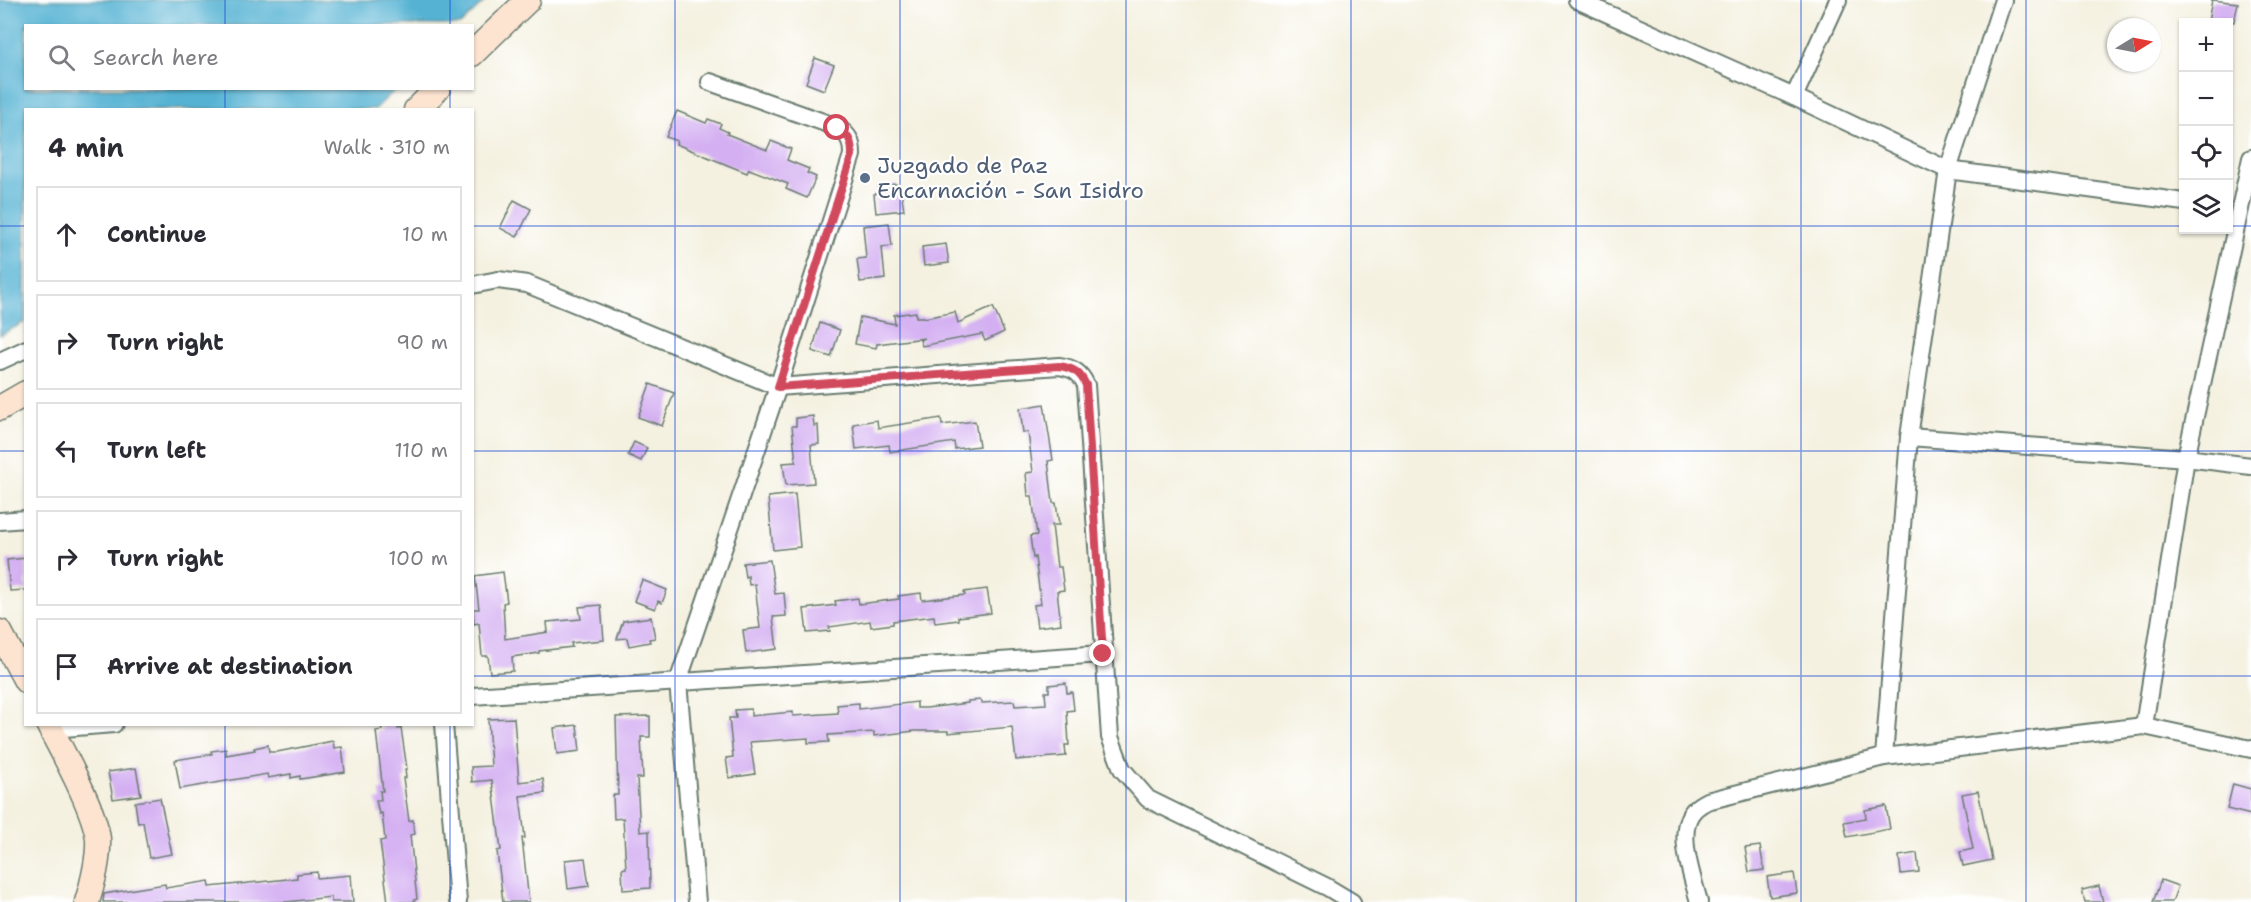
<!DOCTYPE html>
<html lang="en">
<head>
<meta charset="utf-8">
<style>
  :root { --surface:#fff; --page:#f7f7f7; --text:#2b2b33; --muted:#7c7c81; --line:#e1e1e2 }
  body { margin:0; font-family:"Shantell Sans",sans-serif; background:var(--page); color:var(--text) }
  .controls { position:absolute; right:18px; top:18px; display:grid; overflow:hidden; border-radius:0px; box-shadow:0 2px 4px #0004 }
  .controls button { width:54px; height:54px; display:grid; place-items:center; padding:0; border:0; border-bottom:2px solid var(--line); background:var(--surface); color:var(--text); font:30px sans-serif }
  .compass { position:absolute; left:2107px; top:18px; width:54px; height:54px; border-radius:50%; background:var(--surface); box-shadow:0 2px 4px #0004; rotate:80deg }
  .stop { position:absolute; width:18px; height:18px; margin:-14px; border:4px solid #d1495b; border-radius:50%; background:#fff }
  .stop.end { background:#d1495b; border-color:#fff; box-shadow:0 2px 6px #0008 }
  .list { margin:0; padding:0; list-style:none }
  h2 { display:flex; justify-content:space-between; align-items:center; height:78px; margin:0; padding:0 24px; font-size:26px }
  h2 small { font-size:20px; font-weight:400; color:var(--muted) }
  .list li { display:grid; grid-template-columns:39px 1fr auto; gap:18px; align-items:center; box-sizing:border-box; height:96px; margin:0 12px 12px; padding:0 12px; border:2px solid var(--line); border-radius:0px }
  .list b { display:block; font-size:22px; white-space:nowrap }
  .list em { font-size:20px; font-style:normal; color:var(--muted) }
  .icon { flex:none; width:33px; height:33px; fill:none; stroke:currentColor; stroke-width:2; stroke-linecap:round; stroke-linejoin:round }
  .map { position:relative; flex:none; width:2251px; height:902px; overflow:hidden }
  .search { position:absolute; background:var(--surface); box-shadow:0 2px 4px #0004; left:24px; top:24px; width:450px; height:66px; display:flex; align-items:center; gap:15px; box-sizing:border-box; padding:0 21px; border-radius:0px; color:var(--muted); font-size:22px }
  .panel { position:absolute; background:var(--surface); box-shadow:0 2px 4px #0004; left:24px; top:108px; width:450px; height:618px; border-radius:0px }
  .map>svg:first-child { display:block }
  .water { fill:#55b2d3; stroke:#3a7884; stroke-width:1.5 }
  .building { fill:#d4b0f2 }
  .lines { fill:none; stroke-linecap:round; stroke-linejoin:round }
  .street-casing { stroke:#6a7c70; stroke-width:20 }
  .secondary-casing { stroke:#6a7c70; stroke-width:27 }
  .street { stroke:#fff; stroke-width:16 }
  .secondary { stroke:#fde4d1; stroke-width:24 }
  .route { stroke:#d1495b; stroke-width:8 }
  .grid { fill:none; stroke:#1d4ed8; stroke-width:1.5; stroke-opacity:0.55 }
  .service-dot { fill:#5c6f8a; stroke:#fff; stroke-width:2 }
  .labels { text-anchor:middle; stroke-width:4.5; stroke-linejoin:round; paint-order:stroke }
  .service-label { font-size:22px; fill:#4e5e75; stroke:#fff; text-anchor:start }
</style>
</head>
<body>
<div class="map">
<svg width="2251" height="902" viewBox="0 0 2251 902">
  <rect width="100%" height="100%" fill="#fff"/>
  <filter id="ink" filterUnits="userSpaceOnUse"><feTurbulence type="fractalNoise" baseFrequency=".0167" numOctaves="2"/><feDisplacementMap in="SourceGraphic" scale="12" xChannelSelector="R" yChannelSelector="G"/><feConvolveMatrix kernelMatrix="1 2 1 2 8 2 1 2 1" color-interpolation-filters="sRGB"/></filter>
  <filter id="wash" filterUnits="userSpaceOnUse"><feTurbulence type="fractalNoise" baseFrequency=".008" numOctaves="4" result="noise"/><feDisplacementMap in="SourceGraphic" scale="24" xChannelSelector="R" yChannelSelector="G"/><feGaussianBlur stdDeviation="1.35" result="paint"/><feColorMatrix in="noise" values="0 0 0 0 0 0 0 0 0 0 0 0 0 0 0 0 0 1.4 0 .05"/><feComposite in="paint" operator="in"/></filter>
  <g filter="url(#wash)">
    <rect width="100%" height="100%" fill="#f4f1e0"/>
    <polygon class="water" points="0,0 486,0 460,25 26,26 26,88 396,89 375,109 26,110 25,322 0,335"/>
    <g id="blocks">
      <g class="building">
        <polygon points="2212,0 2238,3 2234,22 2208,22"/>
        <polygon points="815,58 834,65 824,90 806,83"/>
        <polygon points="677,111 706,123 708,119 721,124 719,128 728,132 727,134 767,150 771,141 791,149 787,160 809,169 807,173 816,177 807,198 786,189 788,184 749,169 747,173 676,144 677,141 666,137"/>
        <polygon points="896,184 897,192 901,191 904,210 876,213 874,194 879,193 878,186"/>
        <polygon points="514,200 531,209 517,237 500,228"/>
        <polygon points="889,223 892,246 882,247 885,279 860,282 857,259 866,258 863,226"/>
        <polygon points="946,244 949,263 924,266 922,247"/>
        <polygon points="993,307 1004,332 985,341 982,334 922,346 920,340 925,338 877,344 876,348 855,344 860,317 895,324 894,315 916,312 916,317 924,317 924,318 955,312 958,323"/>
        <polygon points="820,323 840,330 831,357 812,351"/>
        <polygon points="650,384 674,393 662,426 638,417"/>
        <polygon points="1044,404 1053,460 1048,461 1053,503 1056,503 1059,525 1052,525 1057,567 1061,567 1064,590 1057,591 1061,624 1037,627 1034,605 1041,604 1035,557 1033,558 1030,536 1037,535 1032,496 1028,496 1026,473 1033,472 1028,432 1023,433 1020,408"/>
        <polygon points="813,416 814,426 818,425 819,444 811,445 814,483 786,485 783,463 796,462 792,426 796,426 796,418"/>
        <polygon points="941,418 942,425 975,421 979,446 955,449 954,442 890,452 889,445 856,449 853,424 877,420 878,428"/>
        <polygon points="634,442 647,448 641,461 628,455"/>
        <polygon points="795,494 800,547 773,550 768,497"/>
        <polygon points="26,558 26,590 10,591 7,560"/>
        <polygon points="770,560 775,594 784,593 786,616 773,617 777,649 746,653 743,630 760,628 755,584 749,585 748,576 745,577 743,563"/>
        <polygon points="503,572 507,602 503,603 505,639 548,632 547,622 581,619 579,607 601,605 604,640 571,643 572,647 539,651 539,653 512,657 513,671 490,673 488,656 482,656 479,623 474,624 473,609 479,609 475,576"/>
        <polygon points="642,580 667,590 662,603 658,601 655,609 634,601"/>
        <polygon points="987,589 991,613 958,617 958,620 935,623 934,616 893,621 893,624 871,627 870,621 829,627 830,631 807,633 804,609 836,605 835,601 858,598 859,604 899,599 898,596 921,593 922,600 965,595 964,592"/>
        <polygon points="651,617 655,638 649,639 650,642 629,646 627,638 617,639 623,621"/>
        <polygon points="1066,683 1067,693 1072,692 1074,710 1067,711 1069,745 1065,745 1066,756 1016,760 1012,727 948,733 948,731 915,731 874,736 874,732 828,735 829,742 808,743 808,738 750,742 755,774 729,778 726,758 733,757 729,718 736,718 735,710 751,709 751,716 793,712 793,716 838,713 837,705 859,703 859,709 917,702 917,708 926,708 968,703 968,701 981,700 982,703 1014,701 1015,706 1046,704 1045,692 1049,692 1049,685"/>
        <polygon points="650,716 650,737 641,737 643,778 637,778 640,832 649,831 650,888 623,890 622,869 626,868 623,818 614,819 613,795 618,795 616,717"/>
        <polygon points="514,718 519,782 543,779 545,793 520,796 525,838 522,838 529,902 503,902 497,851 501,850 492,780 472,782 471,767 491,766 488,719"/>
        <polygon points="381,724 398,724 398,729 401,728 407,769 405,769 406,778 403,778 409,821 413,820 415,834 410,835 417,899 414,900 414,902 388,902 380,841 385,840 382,813 379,814 376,800 381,800 380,791 383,791 376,731 382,730"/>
        <polygon points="577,725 580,751 557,754 554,728"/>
        <polygon points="333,741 334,748 342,747 345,772 300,779 300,776 291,778 291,774 268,778 267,774 180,789 175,760 212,754 211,751 226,749 226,755 255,750 254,748 268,745 269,752 277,752"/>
        <polygon points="136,768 141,795 113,799 108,772"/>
        <polygon points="2233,784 2251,789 2251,815 2227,809"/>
        <polygon points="1978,791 1992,860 1963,866 1960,852 1973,849 1962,794"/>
        <polygon points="160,798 172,854 149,858 143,822 138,823 135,802"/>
        <polygon points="1886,806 1890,829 1847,837 1844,822 1866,818 1865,810"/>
        <polygon points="1760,846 1764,870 1749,872 1745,848"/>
        <polygon points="1917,853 1919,872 1901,874 1899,856"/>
        <polygon points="585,858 589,886 568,889 565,860"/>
        <polygon points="317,872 317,878 351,875 353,902 331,902 331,897 286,902 103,902 104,894 165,884 166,888 209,881 210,887 297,878 297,874"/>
        <polygon points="1794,873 1797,893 1770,897 1767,877"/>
        <polygon points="2161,880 2178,886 2172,902 2153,902"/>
        <polygon points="2099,886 2103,902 2085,902 2082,890"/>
      </g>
    </g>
  </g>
  <g filter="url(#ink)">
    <use href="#blocks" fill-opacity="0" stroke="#6a7c70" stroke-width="1.5"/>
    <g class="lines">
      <g class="street-casing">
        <g id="street">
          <polyline points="1577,0 1794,97 1948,170 2184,202"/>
          <polyline points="1794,97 1838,0"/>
          <path d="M472 285 498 280 527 284 778 387 1059 366C1073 368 1080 372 1086 385L1110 737 1122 769 1148 799 1327 887 1352 902"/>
          <polyline points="0,361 26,349"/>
          <polyline points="1909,437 2186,458 2251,466"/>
          <polyline points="0,521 26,519"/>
          <polyline points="472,696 1103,654"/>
          <polyline points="444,724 458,902"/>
          <polyline points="2144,726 2186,458 2251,158"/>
          <polyline points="51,729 114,724"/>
          <polyline points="1884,757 1909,437 1948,170 2003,0"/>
          <path d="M697 902 678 682 778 387 852 155C852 141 849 135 837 127L710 82"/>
          <path d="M1699 902C1693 878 1674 829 1695 809 1698 806 1703 803 1707 801L1884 757 2144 726 2251 749"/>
        </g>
      </g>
      <g class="secondary-casing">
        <g id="secondary">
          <polyline points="472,54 528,0"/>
          <polyline points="416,110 438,88"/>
          <polyline points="0,408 26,393"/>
          <polyline points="0,632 26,681"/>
          <path d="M48 724C62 751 95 810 98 839 99 860 93 882 87 902"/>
        </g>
      </g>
      <use href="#street" class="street"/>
      <use href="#secondary" class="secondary"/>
    </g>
  </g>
  <g class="lines" filter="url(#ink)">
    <path class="route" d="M837 128C849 135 852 141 852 155L778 387 1059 366C1073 368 1080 372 1086 385L1103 654"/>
  </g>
  <path class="grid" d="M225 0V26M450 0V26M675 0V902M900 0V902M1126 0V902M1351 0V902M1576 0V902M1801 0V902M2026 0V902M225 88V110M450 88V110M0 226H26M472 226H2184M2228 226H2251M0 451H26M472 451H2251M0 676H26M472 676H2251M225 724V902M450 724V902"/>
  <circle class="service-dot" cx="865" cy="178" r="6"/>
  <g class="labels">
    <g class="service-label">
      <text x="877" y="173">Juzgado de Paz<tspan x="877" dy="25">Encarnación - San Isidro</tspan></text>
    </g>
  </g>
</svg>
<div class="controls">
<button>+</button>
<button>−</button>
<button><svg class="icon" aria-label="locate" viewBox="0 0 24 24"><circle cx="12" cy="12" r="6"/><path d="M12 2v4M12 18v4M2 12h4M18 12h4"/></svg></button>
<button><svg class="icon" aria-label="layers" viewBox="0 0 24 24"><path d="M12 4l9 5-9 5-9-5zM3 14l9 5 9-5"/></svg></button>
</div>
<svg class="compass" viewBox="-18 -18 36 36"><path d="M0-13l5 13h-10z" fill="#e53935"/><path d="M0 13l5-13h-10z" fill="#7c7c81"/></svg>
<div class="stop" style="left:837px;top:128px"></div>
<div class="stop end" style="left:1103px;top:654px"></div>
<div class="search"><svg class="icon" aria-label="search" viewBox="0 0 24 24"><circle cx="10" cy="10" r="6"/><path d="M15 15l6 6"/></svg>Search here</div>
<section class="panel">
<h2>4 min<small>Walk · 310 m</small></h2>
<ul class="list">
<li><svg class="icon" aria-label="ahead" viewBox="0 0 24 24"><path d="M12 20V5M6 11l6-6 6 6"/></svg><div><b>Continue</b></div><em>10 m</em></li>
<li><svg class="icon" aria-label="right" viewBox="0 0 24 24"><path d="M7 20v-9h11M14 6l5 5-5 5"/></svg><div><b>Turn right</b></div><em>90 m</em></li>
<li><svg class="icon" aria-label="left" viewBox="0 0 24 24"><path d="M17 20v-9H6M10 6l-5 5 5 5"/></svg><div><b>Turn left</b></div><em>110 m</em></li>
<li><svg class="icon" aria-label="right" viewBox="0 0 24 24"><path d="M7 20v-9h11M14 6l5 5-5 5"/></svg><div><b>Turn right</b></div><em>100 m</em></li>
<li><svg class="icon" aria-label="arrive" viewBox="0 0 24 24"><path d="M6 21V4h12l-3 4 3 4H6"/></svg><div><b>Arrive at destination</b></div></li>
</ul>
</section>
</div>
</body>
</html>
